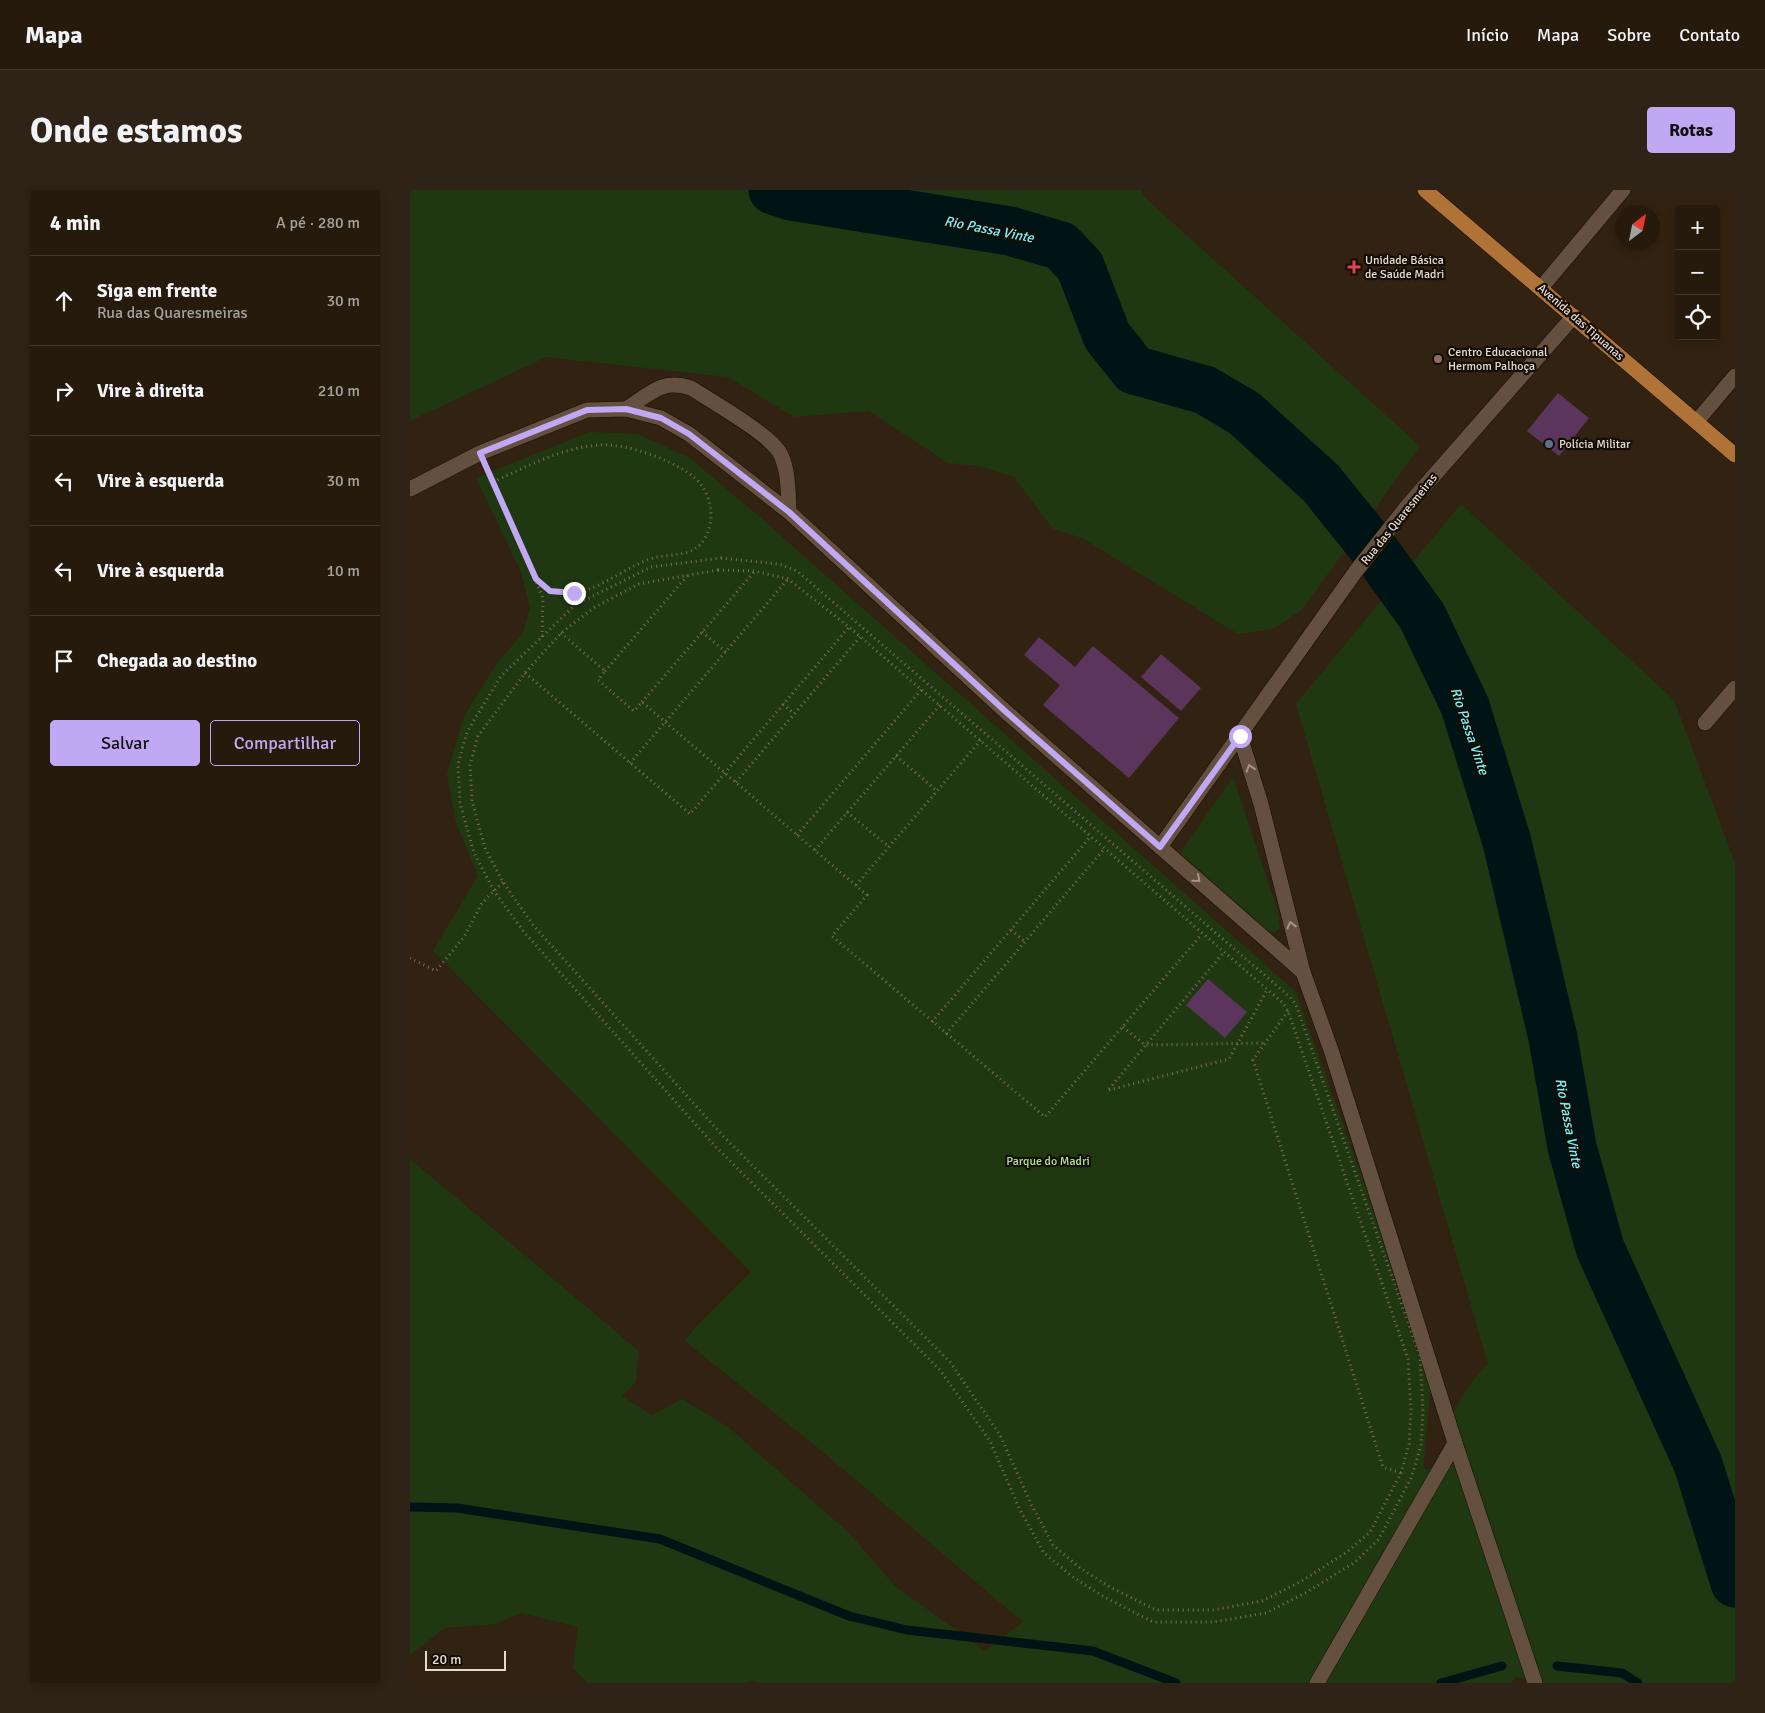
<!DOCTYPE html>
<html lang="pt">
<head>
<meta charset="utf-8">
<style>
  :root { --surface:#261a0d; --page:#2e2316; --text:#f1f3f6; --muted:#a4a19d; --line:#42382e; --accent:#c0a8f4 }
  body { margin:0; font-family:Signika,sans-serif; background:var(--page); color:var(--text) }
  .controls { position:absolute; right:15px; top:15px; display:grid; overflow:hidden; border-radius:5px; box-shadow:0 2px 8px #0003 }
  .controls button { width:45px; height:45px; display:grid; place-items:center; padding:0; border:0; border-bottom:1px solid var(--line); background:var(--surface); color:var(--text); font:25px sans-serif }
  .compass { position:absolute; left:1205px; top:15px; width:45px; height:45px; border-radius:50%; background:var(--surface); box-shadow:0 2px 8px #0003; rotate:32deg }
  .scale { position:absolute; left:15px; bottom:12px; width:81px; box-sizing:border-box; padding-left:5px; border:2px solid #e5dacf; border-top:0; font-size:14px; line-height:18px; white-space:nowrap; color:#e5dacf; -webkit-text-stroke:4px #140d06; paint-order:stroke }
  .stop { position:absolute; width:15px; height:15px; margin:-11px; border:4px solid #c0a8f4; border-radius:50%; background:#fff }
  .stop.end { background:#c0a8f4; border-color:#fff; box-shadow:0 1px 5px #0008 }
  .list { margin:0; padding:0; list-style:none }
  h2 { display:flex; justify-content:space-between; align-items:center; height:65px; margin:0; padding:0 20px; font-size:21px }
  h2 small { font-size:16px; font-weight:400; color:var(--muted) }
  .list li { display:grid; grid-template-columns:32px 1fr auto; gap:15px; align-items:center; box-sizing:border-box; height:90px; padding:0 20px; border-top:1px solid var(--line) }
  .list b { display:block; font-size:19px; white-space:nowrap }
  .list p { margin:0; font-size:16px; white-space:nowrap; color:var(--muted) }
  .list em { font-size:16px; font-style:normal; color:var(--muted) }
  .actions { display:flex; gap:10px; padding:15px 20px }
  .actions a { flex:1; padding:11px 0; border:1px solid var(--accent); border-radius:5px; text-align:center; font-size:18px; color:var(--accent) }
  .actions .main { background:var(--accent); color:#111 }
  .icon { flex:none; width:28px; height:28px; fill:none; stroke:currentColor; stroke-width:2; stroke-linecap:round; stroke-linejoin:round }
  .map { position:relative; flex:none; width:1325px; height:1493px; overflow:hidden; border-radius:5px }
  header { display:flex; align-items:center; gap:30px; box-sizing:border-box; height:70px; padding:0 25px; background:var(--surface); border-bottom:1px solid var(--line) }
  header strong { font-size:24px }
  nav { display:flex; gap:28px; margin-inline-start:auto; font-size:18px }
  .intro { display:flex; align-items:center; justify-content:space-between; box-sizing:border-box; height:120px; padding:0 30px }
  h1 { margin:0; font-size:35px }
  .button { padding:12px 22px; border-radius:5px; background:var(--accent); color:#111; font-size:18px; font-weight:700 }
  main { display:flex; gap:30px; padding:0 30px }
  aside { flex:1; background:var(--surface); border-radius:5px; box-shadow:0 2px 8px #0003 }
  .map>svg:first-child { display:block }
  .green { fill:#203812 }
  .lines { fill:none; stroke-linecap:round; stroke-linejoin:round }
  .stream { stroke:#001315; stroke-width:9 }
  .river { stroke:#001315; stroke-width:49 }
  .building { fill:#5b355c }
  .minor-casing { stroke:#190b00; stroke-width:16 }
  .major-casing { stroke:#190b00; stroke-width:16 }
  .path { stroke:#7b6d5f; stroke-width:3; stroke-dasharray:1 4; stroke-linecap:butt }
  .minor { stroke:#63503e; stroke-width:15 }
  .major { stroke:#af7237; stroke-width:15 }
  .oneway { stroke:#a49586 }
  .route { stroke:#c0a8f4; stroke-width:6 }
  .health-dot { fill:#e0444e; stroke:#140d06; stroke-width:2 }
  .education-dot { fill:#8d6e63; stroke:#140d06; stroke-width:2 }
  .service-dot { fill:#5c6f8a; stroke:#140d06; stroke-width:2 }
  .labels { text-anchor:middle; stroke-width:4.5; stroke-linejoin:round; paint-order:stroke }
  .poi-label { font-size:12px; fill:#e5dacf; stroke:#140d06; text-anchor:start }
  .street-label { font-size:12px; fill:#e5dacf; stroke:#140d06 }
  .park-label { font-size:12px; fill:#b1e199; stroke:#140d06 }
  .water-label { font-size:14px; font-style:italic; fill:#7af2fc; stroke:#140d06 }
</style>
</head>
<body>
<header>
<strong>Mapa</strong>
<nav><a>Início</a><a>Mapa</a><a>Sobre</a><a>Contato</a></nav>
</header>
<div class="intro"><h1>Onde estamos</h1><a class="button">Rotas</a></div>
<main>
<aside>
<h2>4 min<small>A pé · 280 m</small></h2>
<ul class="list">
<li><svg class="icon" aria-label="ahead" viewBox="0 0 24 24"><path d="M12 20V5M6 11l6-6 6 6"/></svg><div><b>Siga em frente</b><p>Rua das Quaresmeiras</p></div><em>30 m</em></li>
<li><svg class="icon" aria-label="right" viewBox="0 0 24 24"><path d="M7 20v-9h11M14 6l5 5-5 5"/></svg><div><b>Vire à direita</b></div><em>210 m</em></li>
<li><svg class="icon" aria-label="left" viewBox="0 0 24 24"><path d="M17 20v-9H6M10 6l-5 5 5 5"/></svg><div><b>Vire à esquerda</b></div><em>30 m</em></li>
<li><svg class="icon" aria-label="left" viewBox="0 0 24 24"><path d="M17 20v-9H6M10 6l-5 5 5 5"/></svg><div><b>Vire à esquerda</b></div><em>10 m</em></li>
<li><svg class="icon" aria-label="arrive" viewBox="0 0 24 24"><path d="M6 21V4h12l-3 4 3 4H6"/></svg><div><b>Chegada ao destino</b></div></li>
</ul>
<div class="actions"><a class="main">Salvar</a><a>Compartilhar</a></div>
</aside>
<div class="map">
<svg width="1325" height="1493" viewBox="0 0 1325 1493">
  <rect width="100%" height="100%" fill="#322211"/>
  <g class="green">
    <polygon points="0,0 733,0 731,4 1010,256 892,420 863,439 828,444 672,348 643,339 604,287 569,276 538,273 459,221 384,227 318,187 136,167 0,231"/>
    <path d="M180 242 228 244 280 268 352 329 886 802 1022 1185 1013 1279 1028 1278C1043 1256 1037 1257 1041 1234 1045 1212 1063 1189 1078 1174L886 514 1051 314 1264 510 1325 673V1493H1127L1106 1487 1101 1493H350L341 1491 335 1493H178L163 1479 168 1437 111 1423 86 1434 35 1438 0 1465V969L229 1161 226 1192 212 1206 242 1225 272 1209 318 1237 437 1341 485 1396 575 1461 613 1432 413 1262 275 1151 285 1138 341 1082 23 761 68 686 46 633 37 584 54 526 87 473 113 443 120 416 110 380 66 288Z"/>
    <polygon points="823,587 868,722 870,738 864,743 857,740 770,663"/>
  </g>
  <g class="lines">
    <g class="stream">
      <polyline points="0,1317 47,1318 250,1349 439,1426 497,1440 683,1461 766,1493"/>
      <polyline points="1147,1476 1212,1483 1228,1493"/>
      <polyline points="1031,1493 1092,1476"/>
    </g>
    <polyline class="river" points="363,0 381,6 600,41 651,56 670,76 697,146 724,180 795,200 834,223 911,293 960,354 1012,426 1055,516 1097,652 1143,848 1162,957 1190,1058 1288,1274 1325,1393"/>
  </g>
  <g class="building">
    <polygon points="1148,203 1179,228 1149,266 1117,241"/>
    <polygon points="629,447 665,477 683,456 769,528 719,588 633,515 650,495 614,465"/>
    <polygon points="751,464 791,498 771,521 731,487"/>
    <polygon points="798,789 837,822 815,848 776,815"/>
  </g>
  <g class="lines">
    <g class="minor-casing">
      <g id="minor">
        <polyline points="1131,98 1213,0"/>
        <path d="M216 219C240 204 252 188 281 198 301 211 363 246 371 265 379 283 378 303 379 322"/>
        <polyline points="1287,231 1325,186"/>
        <polyline points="0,299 70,263 177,220 216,219 251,228 279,244 379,322 595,521 893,782"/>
        <polyline points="1295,533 1325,498"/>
        <polyline points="830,546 851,614 893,782 921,860 1045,1253 1125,1493"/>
        <polyline points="750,657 946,381 999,314 1164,126"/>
        <polyline points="907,1493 1045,1253"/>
      </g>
    </g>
    <g class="major-casing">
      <polyline id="major" points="1015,0 1325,265"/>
    </g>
    <g class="path">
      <polyline points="79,282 133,408 132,447"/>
      <path d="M83 292C118 276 151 258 189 255 215 252 278 274 292 296 302 311 304 330 296 346 284 370 260 362 240 369 208 380 178 412 141 401 136 399 131 393 126 389"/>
      <polygon points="311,368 369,374 387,381 880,807 886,815 1010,1166 1013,1221 1011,1256 1001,1288 969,1349 945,1372 897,1402 856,1423 804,1432 743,1432 694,1407 663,1387 634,1363 610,1320 580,1251 530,1180 305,956 114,742 84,701 64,663 50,613 48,574 57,542 91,486 165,415 241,377"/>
      <polygon points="308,380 344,381 378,389 439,437 873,813 878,821 998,1169 1001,1221 999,1254 991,1283 960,1342 937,1362 890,1392 852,1411 803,1420 746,1420 700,1397 670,1378 643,1355 621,1314 590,1245 540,1172 314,947 123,735 93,692 75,658 62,611 60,575 68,546 115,483 151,443 185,417 229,394"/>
      <polyline points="292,442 316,462"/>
      <polyline points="151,443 195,481 188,490 224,521 232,512 457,705 422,746 635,927 792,744"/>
      <polyline points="195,481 277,386"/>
      <polyline points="115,483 280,624 439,437"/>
      <polyline points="232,512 344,382"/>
      <polyline points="373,514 384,524"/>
      <polyline points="486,566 527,601"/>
      <polyline points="220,573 378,389"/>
      <polyline points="326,592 450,447"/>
      <polyline points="437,622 479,657"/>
      <polyline points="387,645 512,499"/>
      <polyline points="405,660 530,515"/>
      <polyline points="446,695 571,550"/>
      <polyline points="601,740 615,752"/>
      <polyline points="0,768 26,781 54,747 72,713 93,692"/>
      <polyline points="878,821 843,870 973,1277 991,1283"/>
      <polyline points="522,832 681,646"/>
      <polyline points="713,837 735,855 855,853"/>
      <polyline points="536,844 695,658"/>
      <polyline points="699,899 814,762"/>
      <polyline points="699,900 819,869 857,800"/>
    </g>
    <use href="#minor" class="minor"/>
    <use href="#major" class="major"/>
  </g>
  <defs><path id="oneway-chevron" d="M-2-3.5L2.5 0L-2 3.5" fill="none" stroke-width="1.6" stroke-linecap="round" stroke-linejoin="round" transform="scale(1.25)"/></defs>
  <g class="oneway">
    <use href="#oneway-chevron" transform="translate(840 578) rotate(-107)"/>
    <use href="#oneway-chevron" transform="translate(787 689) rotate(41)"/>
    <use href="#oneway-chevron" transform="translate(881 735) rotate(-104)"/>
  </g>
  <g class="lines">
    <polyline class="route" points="164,403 140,401 126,389 70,263 177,220 216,219 251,228 279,244 379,322 595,521 750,657 830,546"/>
  </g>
  <path class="health-dot" d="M941.5 69.5h5v5h5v5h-5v5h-5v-5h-5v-5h5z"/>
  <circle class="education-dot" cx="1028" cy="169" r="5"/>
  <circle class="service-dot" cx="1139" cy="254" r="5"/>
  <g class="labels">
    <g class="poi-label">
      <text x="955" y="74">Unidade Básica<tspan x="955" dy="14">de Saúde Madri</tspan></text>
      <text x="1038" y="166">Centro Educacional<tspan x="1038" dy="14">Hermom Palhoça</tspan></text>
      <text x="1149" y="258">Polícia Militar</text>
    </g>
    <g class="street-label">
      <text transform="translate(1171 132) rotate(41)" y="4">Avenida das Tipuanas</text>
      <text transform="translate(989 329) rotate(-51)" y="4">Rua das Quaresmeiras</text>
    </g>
    <g class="park-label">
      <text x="638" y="975">Parque do Madri</text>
    </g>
    <g class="water-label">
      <text transform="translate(579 39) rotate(11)" y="5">Rio Passa Vinte</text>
      <text transform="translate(1060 541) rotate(71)" y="5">Rio Passa Vinte</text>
      <text transform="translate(1159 933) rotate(79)" y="5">Rio Passa Vinte</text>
    </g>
  </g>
</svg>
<div class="controls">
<button>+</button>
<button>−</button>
<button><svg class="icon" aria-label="locate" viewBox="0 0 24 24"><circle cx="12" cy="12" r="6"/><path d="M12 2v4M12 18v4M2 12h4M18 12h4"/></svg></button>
</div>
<svg class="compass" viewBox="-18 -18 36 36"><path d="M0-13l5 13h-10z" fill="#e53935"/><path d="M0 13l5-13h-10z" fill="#a4a19d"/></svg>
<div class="scale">20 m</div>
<div class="stop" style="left:830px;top:546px"></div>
<div class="stop end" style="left:164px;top:403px"></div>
</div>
</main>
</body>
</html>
